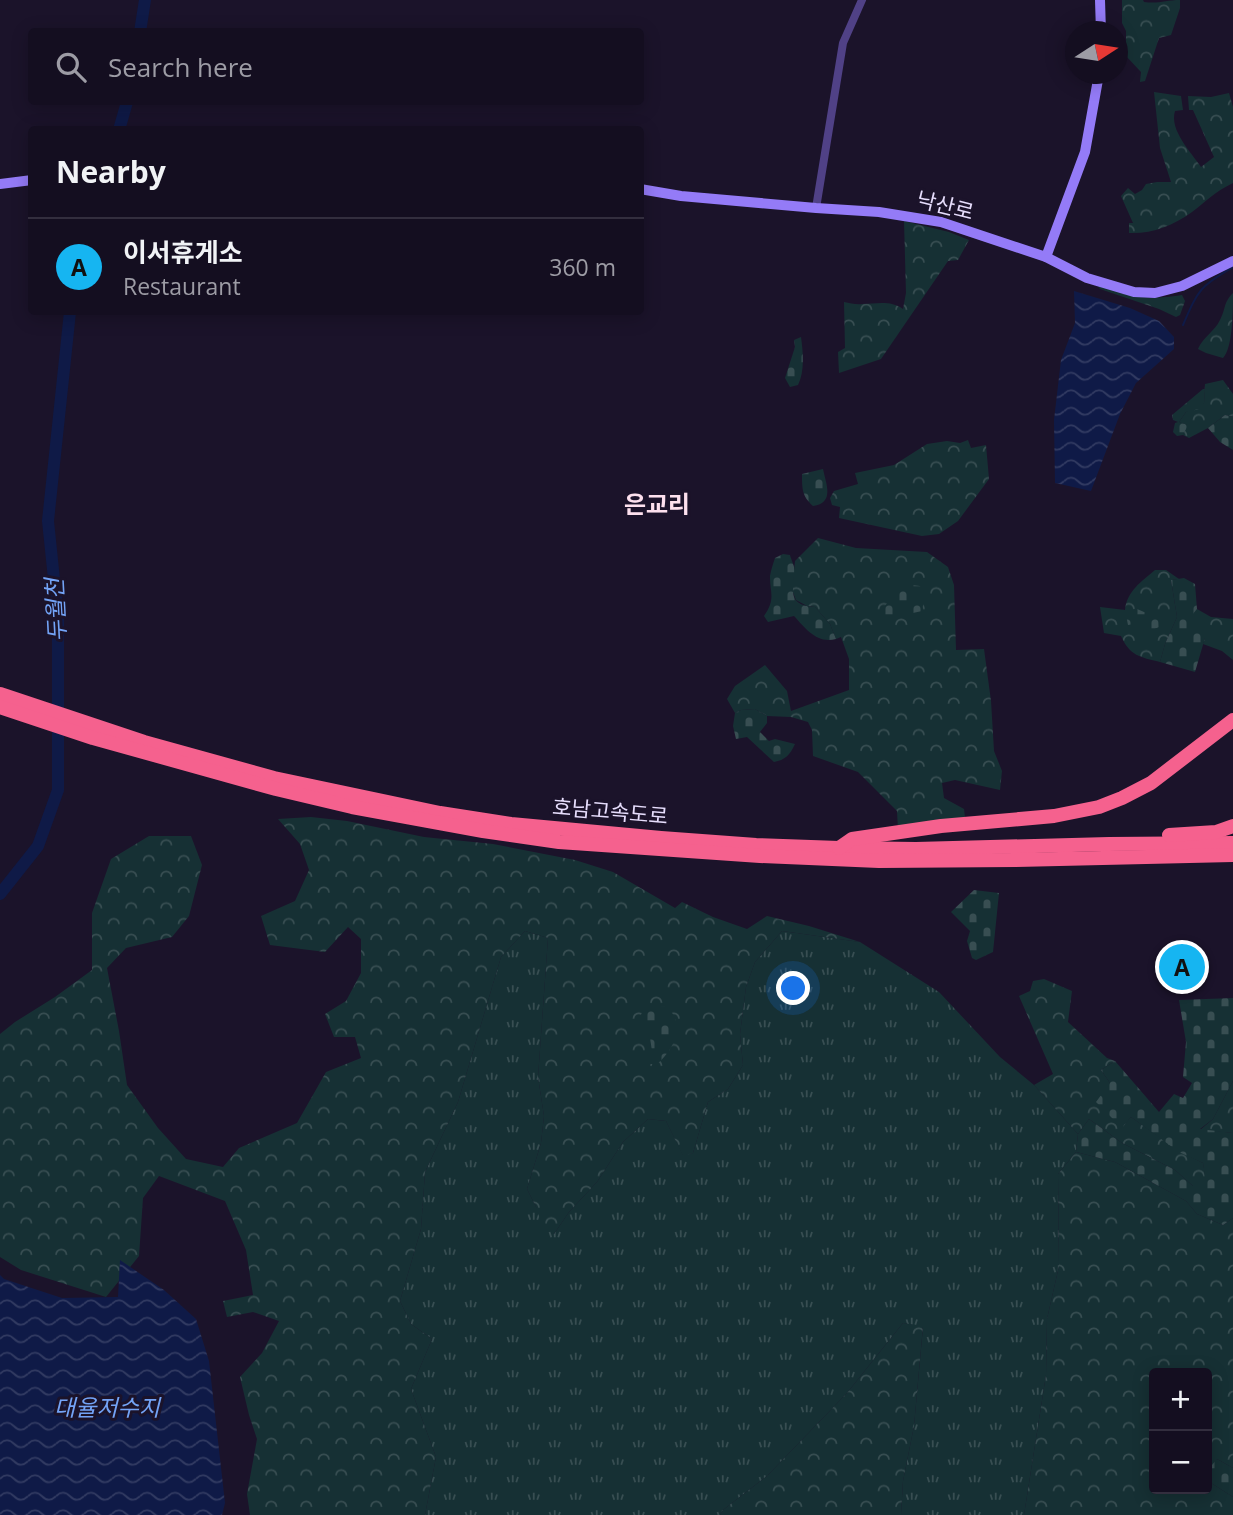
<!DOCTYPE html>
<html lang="en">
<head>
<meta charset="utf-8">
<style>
  :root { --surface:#140e20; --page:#211c2d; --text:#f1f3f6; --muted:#9d9ca5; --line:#332e3e; --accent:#16b5f1 }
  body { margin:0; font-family:"Open Sans","Noto Sans KR",sans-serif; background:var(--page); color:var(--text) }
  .controls { position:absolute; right:21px; bottom:21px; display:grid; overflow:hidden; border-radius:7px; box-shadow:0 4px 18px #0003 }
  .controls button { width:63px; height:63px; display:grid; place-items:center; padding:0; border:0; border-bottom:2px solid var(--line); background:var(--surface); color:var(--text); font:35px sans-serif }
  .compass { position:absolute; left:1065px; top:21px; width:63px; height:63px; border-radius:50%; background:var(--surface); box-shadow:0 4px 18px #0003; rotate:78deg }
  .you { position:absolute; left:794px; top:989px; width:24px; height:24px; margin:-18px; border:5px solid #fff; border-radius:50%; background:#1a73e8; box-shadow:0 0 0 10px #1a73e833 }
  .badge { display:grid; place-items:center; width:46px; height:46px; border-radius:50%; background:var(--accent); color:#111; font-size:23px; font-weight:700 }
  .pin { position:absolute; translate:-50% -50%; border:4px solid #fff; box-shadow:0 2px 7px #0006 }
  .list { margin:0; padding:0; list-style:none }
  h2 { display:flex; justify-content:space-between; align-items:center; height:91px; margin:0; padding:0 28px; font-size:30px }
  h2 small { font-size:23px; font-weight:400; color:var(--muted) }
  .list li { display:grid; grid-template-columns:46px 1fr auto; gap:21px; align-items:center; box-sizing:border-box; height:98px; padding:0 28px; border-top:2px solid var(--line) }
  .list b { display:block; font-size:26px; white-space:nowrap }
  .list p { margin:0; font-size:23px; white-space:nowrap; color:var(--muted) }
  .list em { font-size:23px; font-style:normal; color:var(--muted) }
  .icon { flex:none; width:38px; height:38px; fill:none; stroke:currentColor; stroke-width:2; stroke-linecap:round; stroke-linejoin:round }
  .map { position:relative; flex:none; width:1233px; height:1515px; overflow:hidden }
  .search { position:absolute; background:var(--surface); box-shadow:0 4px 18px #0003; left:28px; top:28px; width:616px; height:77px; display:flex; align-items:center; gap:18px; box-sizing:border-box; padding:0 24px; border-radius:7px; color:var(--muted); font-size:26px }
  .panel { position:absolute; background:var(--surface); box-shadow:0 4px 18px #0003; left:28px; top:126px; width:616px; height:189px; border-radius:7px }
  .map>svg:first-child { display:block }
  .grass { fill:url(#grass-tufts) }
  .forest { fill:url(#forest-crowns); fill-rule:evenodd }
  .cemetery { fill:url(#cemetery-stones) }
  .water { fill:url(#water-waves) }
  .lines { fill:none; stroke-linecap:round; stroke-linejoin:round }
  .stream { stroke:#0f1a47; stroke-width:2 }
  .river { stroke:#0f1a47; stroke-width:12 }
  .street { stroke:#504186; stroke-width:8 }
  .secondary { stroke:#947bf7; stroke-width:10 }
  .highway { stroke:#f5618e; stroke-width:14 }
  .labels { text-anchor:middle; stroke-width:6; stroke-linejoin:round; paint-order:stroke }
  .street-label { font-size:21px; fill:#e7defd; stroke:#1b132a }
  .water-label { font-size:23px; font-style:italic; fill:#73a3f6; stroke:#1b132a }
  .quarter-label { font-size:24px; font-weight:bold; fill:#fde0ee; stroke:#1b132a }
</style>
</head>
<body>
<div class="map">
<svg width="1233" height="1515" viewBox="0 0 1233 1515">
  <defs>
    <pattern id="grass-tufts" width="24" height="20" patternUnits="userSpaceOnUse" patternTransform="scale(1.75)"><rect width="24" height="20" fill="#163034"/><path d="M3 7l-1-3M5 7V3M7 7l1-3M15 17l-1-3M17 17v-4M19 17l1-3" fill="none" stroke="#384e52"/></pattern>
    <pattern id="forest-crowns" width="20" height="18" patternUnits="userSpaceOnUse" patternTransform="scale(1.75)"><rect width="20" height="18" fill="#163034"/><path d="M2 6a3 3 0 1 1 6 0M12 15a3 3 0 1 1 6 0" fill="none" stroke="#384e52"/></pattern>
    <pattern id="cemetery-stones" width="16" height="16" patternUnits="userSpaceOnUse" patternTransform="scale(1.75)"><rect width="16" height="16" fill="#163034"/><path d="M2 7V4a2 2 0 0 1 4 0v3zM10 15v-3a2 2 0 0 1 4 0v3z" fill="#384e52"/></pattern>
    <pattern id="water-waves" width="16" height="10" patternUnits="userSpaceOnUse" patternTransform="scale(1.75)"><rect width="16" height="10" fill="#0f1a47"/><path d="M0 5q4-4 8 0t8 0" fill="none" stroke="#323b62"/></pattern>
  </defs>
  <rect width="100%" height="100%" fill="#1b132a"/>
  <polygon class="grass" points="525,931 548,938 538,1077 544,1116 541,1143 527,1189 536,1207 554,1234 569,1212 597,1182 623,1142 648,1119 666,1121 683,1155 693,1153 708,1102 728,1089 743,1065 740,1034 746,987 755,962 782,931 860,942 939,992 1000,1057 1034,1085 1078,1134 1076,1152 1058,1174 1059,1266 1047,1319 1046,1375 1024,1515 901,1515 903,1481 914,1426 923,1327 903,1323 847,1393 767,1476 723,1510 720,1515 425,1515 436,1457 411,1389 432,1339 411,1324 400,1301 421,1229 425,1172 458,1102 501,957"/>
  <g class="forest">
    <path d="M1122 0H1143L1144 2C1159 4 1166 0 1180 0V8L1171 35 1159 38 1145 81 1140 82 1141 72 1126 56V31L1122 23Z"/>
    <path d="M1154 92 1181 96 1183 110 1175 111C1169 130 1191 152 1201 167L1214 157 1193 110H1189L1188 96 1211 97 1229 93 1233 107V183C1214 192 1207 201 1192 212 1173 226 1151 234 1129 233V223H1133L1121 196 1128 188 1135 194 1142 190 1146 184 1157 182H1171L1160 148Z"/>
    <path d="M904 221 949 232 969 240 958 260 948 261 881 359 839 373 838 352 845 348 844 302C850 303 856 305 862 304 877 304 890 300 903 309L906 293Z"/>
    <path d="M1097 285C1133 297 1143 301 1182 295L1185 301 1180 315 1176 317 1159 309 1100 289Z"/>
    <path d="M1233 293C1233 309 1233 348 1223 358L1206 353 1198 349C1203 337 1215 331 1220 320 1226 309 1223 303 1233 293Z"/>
    <polygon points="1223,380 1233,394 1233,417 1225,415 1208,428 1189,438 1183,435 1187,425 1179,422 1186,412 1204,403 1205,384"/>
    <polygon points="968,440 971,448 986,445 989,479 958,521 939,534 922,536 839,518 840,507 832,505 830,498 834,491 858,484 855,473 894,465 927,444 947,441 960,443"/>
    <polygon points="818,538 856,548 927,552 948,567 954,585 956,650 984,649 991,701 994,751 1002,771 1000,790 955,780 942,783 944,798 964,809 966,827 898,830 897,811 858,772 813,756 812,730 808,722 791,717 767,716 755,709 741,710 735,713 727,699 735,686 765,665 787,691 791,711 849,690 849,659 841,637 836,639 830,624 815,607 807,606 796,600 792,590 795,561"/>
    <path d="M1155 570H1166L1179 579 1171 580 1177 617 1165 644 1160 662C1140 657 1130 656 1121 636L1104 633 1100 607 1125 610C1127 591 1141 582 1155 570Z"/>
    <polygon points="1197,609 1211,617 1233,619 1233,660 1222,651 1203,644 1205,638 1191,615"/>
    <polygon points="311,817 347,821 424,837 493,844 575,860 613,872 675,908 682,902 713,917 747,929 767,916 809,926 860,942 782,931 755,962 746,987 740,1034 743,1065 728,1089 708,1102 693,1153 683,1156 666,1121 648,1119 623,1142 597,1182 569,1212 554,1234 542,1225 536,1207 527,1189 541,1143 544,1116 538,1077 548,938 525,931 501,957 458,1102 425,1172 421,1229 400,1301 411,1324 432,1339 411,1389 436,1457 425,1515 250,1515 247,1494 257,1439 249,1415 240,1377 262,1353 279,1321 253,1312 227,1317 223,1301 253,1295 246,1250 225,1201 159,1176 143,1198 139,1256 106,1297 21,1270 0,1257 0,1034 15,1022 55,997 92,970 92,913 111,859 149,836 191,836 202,865 189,916 172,937 126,948 107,968 119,1031 127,1085 158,1128 186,1159 223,1167 239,1148 297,1123 326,1072 361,1058 355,1037 334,1037 325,1014 346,1001 361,973 361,939 348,927 325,952 270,945 261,916 295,901 309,870 300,844 278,819"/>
    <polygon points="1044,979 1072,991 1068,1022 1107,1058 1115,1061 1101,1070 1110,1083 1122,1127 1131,1117 1179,1151 1203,1163 1207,1186 1193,1186 1175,1170 1122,1143 1089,1119 1078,1134 1034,1085 1053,1074 1019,996 1030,991 1033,981"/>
    <polygon points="1233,1081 1233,1133 1200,1130 1213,1119"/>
    <path d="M1076 1152 1115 1162 1186 1201 1197 1214 1223 1225 1233 1218V1468L1217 1459 1208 1481 1233 1497V1515H1024L1046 1375 1047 1319 1059 1266 1058 1174ZM1154 1373H1207V1489H1154Z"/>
    <polygon points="903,1323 923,1326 914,1426 903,1481 901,1515 720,1515 723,1510 767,1476 847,1393"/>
  </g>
  <g class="cemetery">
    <path d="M801 337C803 352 805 371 798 385L790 387 785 378 795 347 794 340Z"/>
    <polygon points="1203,389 1205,389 1204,403 1200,409 1186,412 1179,422 1188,425 1183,435 1177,436 1173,432 1175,423 1178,422 1173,420 1172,415"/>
    <polygon points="1225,415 1233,417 1233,450 1220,442 1208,428"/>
    <path d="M823 469C826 484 835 503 813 506 802 496 802 489 802 474Z"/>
    <path d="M783 554 790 555C790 556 794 566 794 567 796 586 783 605 815 607L830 624 836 639C817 644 806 629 794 616L768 622 764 616C776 599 770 594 770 576 771 570 773 564 775 558Z"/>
    <polygon points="1184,578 1195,584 1197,609 1192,615 1199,619 1205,625 1205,638 1195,672 1160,662 1165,644 1177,617 1171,580"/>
    <polygon points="894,583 920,586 925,594 922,611 899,616 888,625 881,628 879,612 893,597"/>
    <polygon points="1137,609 1144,612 1158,614 1159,627 1150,631 1136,633 1134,624 1128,625 1125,610"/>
    <path d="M755 709 767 716V723L760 732 769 741 775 739 795 744C790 755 785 760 774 762L747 737 736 739 733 726 735 713 741 710Z"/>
    <polygon points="974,890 999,893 993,952 976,960 972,958 967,941 970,931 951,912"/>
    <polygon points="1233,998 1233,1081 1213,1119 1200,1129 1233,1133 1233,1218 1223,1225 1197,1214 1186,1201 1115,1162 1076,1152 1078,1134 1089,1119 1122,1143 1175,1170 1193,1186 1206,1186 1203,1163 1179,1152 1131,1117 1122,1128 1096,1102 1110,1083 1101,1070 1115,1061 1159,1112 1174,1094 1183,1098 1192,1083 1183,1077 1186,1042 1179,1000"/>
    <path d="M645 1006 666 1007C669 1010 672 1012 674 1016 682 1034 670 1053 657 1064H642L652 1051 650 1038 639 1019Z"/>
    <polygon points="1217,1459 1233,1468 1233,1497 1208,1481 1212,1465"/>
  </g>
  <g class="water">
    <polygon points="1074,291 1130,308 1159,321 1174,337 1174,349 1136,383 1120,414 1091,491 1055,483 1054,420 1061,360 1075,323"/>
    <polygon points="120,1260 164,1290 196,1319 209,1361 225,1503 222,1515 0,1515 0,1275 4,1279 62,1298 118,1297"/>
  </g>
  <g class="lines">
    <path class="stream" d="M1183 325C1198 290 1200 286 1233 267"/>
    <g class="river">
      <polyline points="140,32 145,0"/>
      <polyline points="119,130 127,102"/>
      <polyline points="0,894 38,846 58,790 58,618 48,521 70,312"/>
    </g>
    <polyline class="street" points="816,208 843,43 862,0"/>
    <g class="secondary">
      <polyline points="1100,0 1101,32"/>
      <polyline points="0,184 32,180"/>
      <polyline points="640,189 681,196 816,208 879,212 941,222 1046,257 1087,278 1134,292 1155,293 1182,286 1233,261"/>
      <polyline points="1046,257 1085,152 1099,74"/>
    </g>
    <g class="highway">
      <polyline points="0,694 144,742 274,778 440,813 511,824 661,838 756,845 839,848 916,849 1109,844 1233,843"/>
      <polyline points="0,707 93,738 276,789 352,807 483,831 559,842 760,856 879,861 1016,860 1233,855"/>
      <polyline points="1169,835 1216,832 1233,826"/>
      <polyline points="839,848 852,839 941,826 1054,816 1099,807 1122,798 1151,783 1233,720"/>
    </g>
  </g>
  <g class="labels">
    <g class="street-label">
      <text transform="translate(945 206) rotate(14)" y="7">낙산로</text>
      <text transform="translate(610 812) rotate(5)" y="7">호남고속도로</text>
    </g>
    <g class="water-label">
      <text transform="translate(56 610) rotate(-93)" y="8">두월천</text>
      <text x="107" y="1416">대율저수지</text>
    </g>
    <g class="quarter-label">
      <text x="657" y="513">은교리</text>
    </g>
  </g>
</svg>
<div class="controls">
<button>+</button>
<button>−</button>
</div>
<svg class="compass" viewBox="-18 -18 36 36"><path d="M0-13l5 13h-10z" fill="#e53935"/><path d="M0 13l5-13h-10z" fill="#9d9ca5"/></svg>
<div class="you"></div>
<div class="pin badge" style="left:1182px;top:967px">A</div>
<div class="search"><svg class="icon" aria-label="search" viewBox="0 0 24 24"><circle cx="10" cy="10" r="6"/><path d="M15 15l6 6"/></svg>Search here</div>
<section class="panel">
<h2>Nearby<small></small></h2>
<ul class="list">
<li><span class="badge">A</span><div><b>이서휴게소</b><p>Restaurant</p></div><em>360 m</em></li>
</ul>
</section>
</div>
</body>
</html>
